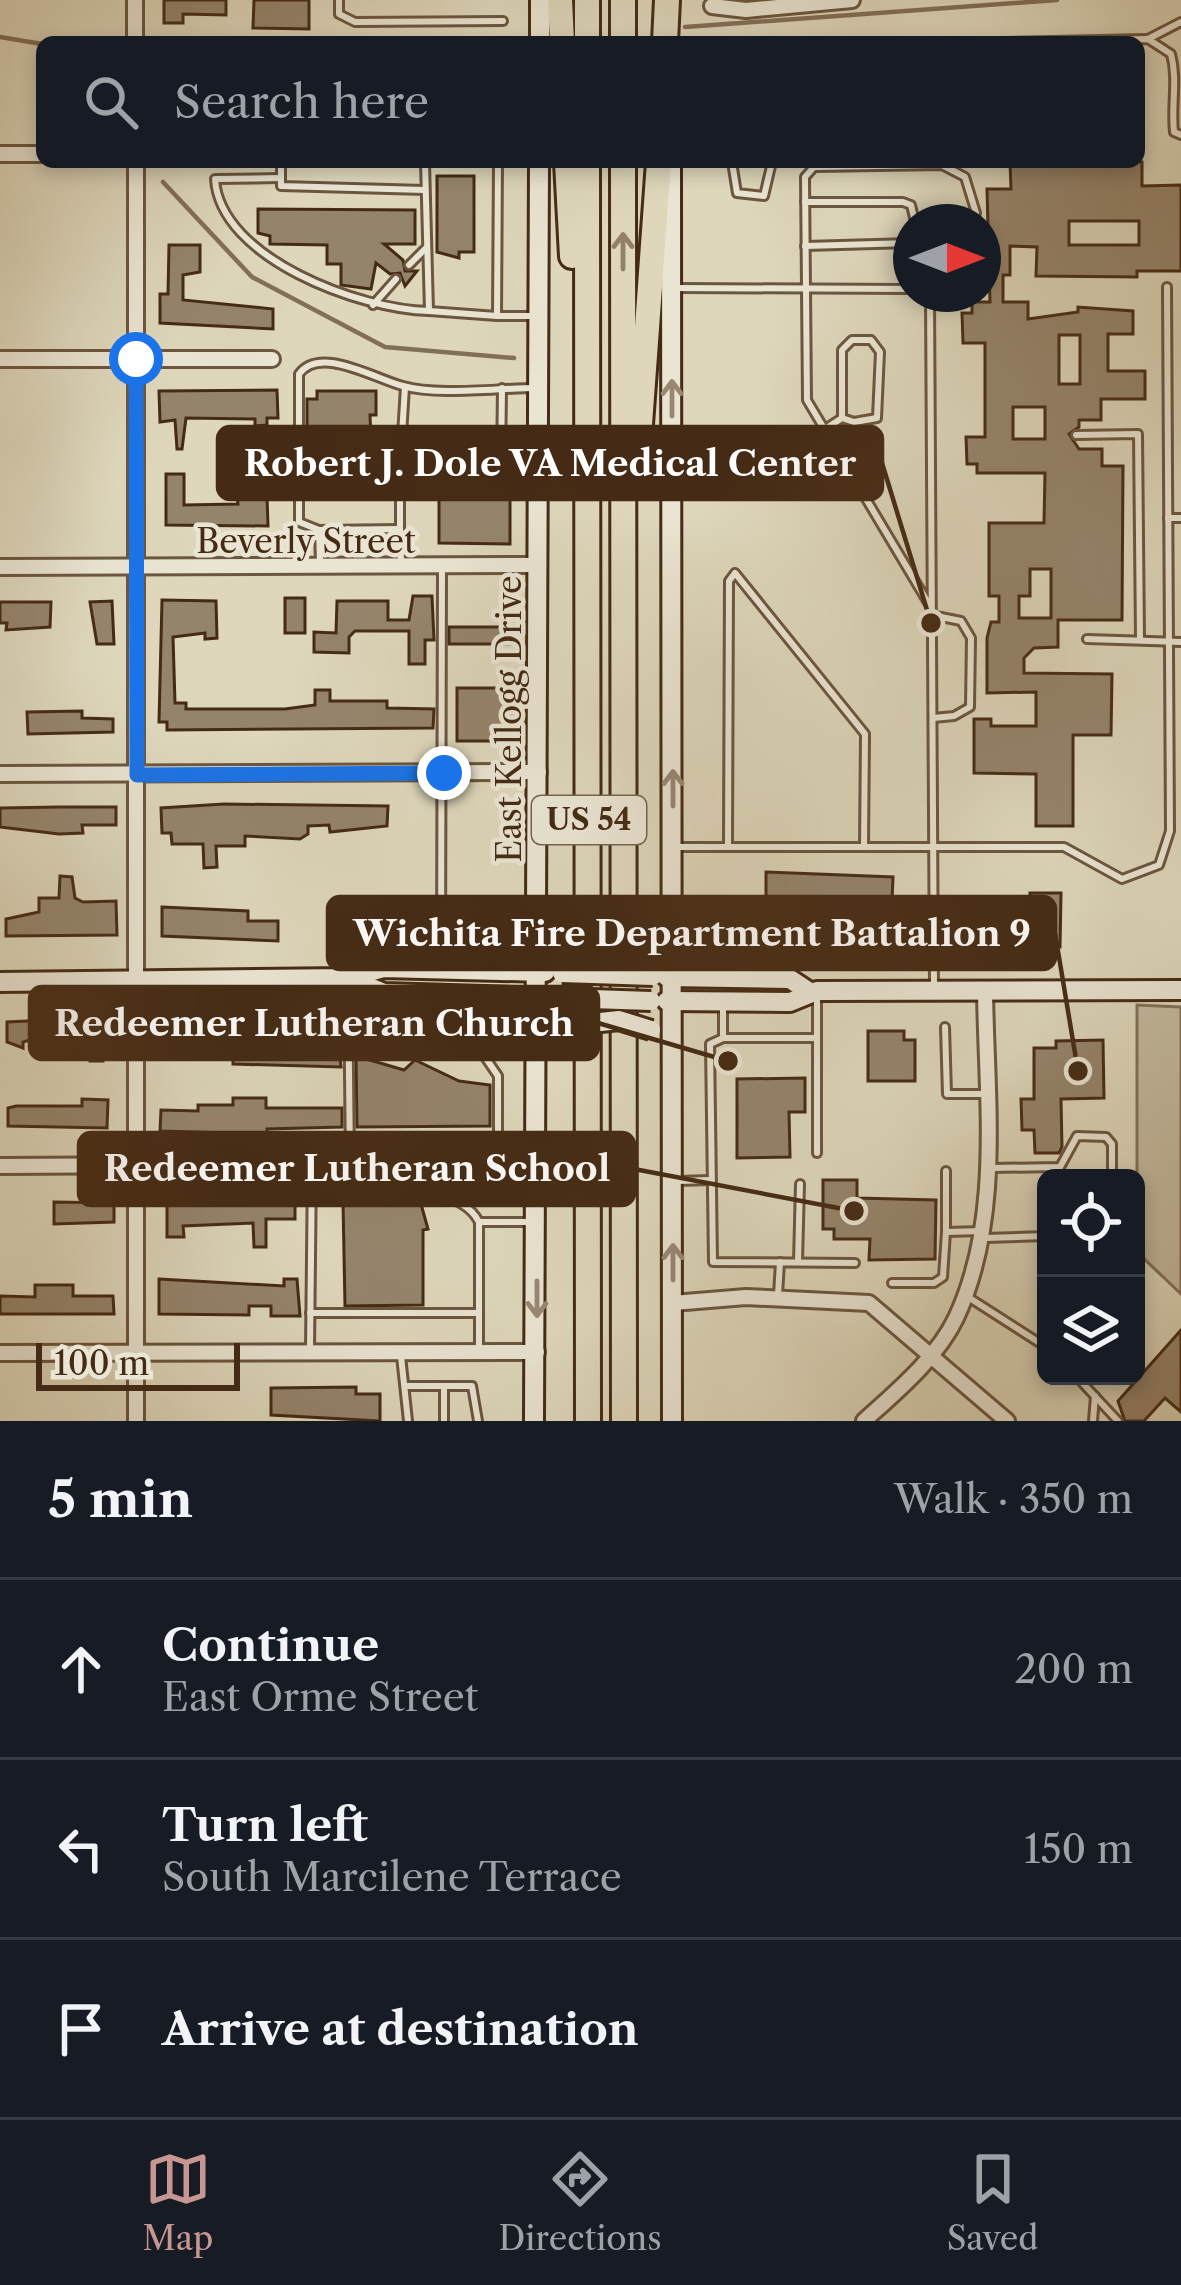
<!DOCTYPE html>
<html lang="en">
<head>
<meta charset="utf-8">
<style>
  :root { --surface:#171b24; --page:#242831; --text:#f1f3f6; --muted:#9ea1a6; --line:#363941; --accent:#c59692 }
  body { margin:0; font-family:"Libre Caslon Text",serif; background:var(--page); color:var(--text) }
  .controls { position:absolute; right:36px; bottom:36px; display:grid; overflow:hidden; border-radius:18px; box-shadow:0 6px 18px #0003 }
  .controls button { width:108px; height:108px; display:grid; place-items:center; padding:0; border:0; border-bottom:3px solid var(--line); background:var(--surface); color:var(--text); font:60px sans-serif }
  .compass { position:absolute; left:893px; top:204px; width:108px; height:108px; border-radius:50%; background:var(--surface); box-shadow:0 6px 18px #0003; rotate:90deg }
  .scale { position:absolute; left:36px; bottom:30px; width:204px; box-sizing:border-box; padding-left:12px; border:6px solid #452b15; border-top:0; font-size:33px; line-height:42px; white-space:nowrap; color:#452b15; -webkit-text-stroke:9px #eae5d3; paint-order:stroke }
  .stop { position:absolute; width:36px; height:36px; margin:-27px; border:9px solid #1a73e8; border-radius:50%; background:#fff }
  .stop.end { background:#1a73e8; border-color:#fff; box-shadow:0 3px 12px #0008 }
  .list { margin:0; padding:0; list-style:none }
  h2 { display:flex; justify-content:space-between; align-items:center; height:156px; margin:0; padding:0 48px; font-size:51px }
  h2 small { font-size:39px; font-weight:400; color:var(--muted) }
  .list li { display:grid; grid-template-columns:78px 1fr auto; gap:36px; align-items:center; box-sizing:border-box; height:180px; padding:0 48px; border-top:3px solid var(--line) }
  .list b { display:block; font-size:45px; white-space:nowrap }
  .list p { margin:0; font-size:39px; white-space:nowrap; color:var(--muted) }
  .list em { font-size:39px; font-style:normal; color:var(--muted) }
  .icon { flex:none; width:66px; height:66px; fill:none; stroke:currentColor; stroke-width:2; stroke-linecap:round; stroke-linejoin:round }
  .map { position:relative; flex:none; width:1181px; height:1421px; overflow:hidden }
  .search { position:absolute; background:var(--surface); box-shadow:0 6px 18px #0003; left:36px; right:36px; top:36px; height:132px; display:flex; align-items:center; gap:30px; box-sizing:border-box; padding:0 42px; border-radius:18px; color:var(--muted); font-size:45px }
  .sheet { height:696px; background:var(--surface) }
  nav { display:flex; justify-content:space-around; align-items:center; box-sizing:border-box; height:168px; border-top:3px solid var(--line); background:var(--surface); font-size:33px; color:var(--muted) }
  nav a { display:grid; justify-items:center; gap:6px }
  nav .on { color:var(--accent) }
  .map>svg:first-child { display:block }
  .green { fill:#c4baa0; stroke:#84725a; stroke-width:3 }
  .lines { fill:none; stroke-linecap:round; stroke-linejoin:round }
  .stream { stroke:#826f57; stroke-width:4.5 }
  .building { fill:#95846c; stroke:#452b15; stroke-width:3; fill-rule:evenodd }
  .lane-casing { stroke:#6b563f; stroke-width:12 }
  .street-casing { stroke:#6b563f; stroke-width:20 }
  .secondary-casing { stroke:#452b15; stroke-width:24 }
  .highway-casing { stroke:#452b15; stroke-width:30 }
  .lane { stroke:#eae5d3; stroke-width:6 }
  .street { stroke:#eae5d3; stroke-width:14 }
  .secondary { stroke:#eae5d3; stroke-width:18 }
  .highway { stroke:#ded7bc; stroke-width:24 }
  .secondary-bridge-casing { stroke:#452b15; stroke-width:24; stroke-linecap:butt }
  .secondary-bridge { stroke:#eae5d3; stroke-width:18 }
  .oneway { stroke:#928168 }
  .oneway2 { stroke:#988874 }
  .route { stroke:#1a73e8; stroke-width:15 }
  .labels { text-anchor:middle; stroke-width:9; stroke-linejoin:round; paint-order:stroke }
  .shield { fill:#eae5d3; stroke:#76634e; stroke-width:3 }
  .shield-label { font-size:30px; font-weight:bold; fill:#452b15 }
  .street-label { font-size:33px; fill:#452b15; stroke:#eae5d3 }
  .leader { fill:none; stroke:#452b15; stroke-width:4.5 }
  .callout-dot { fill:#452b15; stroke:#eae5d3; stroke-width:4.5 }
  .callout { fill:#452b15; stroke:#452b15; stroke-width:4.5 }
  .callout-label { font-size:36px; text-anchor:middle; font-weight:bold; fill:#fff }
</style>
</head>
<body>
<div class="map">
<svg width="1181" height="1421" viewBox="0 0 1181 1421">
  <rect width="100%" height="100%" fill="#ded7bc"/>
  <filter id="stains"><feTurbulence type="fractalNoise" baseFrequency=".00167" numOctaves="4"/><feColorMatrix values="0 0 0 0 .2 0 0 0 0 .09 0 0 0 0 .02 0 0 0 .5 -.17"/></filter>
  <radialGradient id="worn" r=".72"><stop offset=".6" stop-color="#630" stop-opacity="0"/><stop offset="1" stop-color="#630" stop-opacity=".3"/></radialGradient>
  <polygon class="green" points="1137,1005 1181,1007 1181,1294 1137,1252"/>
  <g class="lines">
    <g class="stream">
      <polyline points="685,27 1057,0"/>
      <polyline points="0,37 42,44"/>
      <polyline points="163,182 252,277 385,347 514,358"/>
    </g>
  </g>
  <g class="building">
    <polygon points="164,0 226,0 226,15 183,14 183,23 164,23"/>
    <polygon points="254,0 309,0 309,29 253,28"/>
    <path d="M1010 162H1142V186L1181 185V271H1137V277L1036 276 1037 247 1010 246V275H1003V302H1028V319L1078 312V307L1133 311V334H1108V371H1145V399H1101V420H1079V427L1069 434 1079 449H1102V466H1123L1122 620H1058V647L1034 648 1024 658V673L1112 674 1111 735H1073V826H1036V774L974 773V719H991V726H1036V692L987 693V638L991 622H999V596H989V523H1044L1045 473H977V464H967L966 437H985V343H963L962 313H972V302H990L987 189H1011ZM1069 221H1139V245H1069ZM1059 335H1080V384H1059ZM1013 407H1045V439H1013ZM1030 569H1051V618H1019V596H1030Z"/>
    <polygon points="437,176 474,176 474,252 459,252 459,258 437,252"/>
    <polygon points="258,209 415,210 415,244 384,244 403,260 405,271 417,271 405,286 400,273 390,274 376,263 371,289 341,285 341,264 327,264 327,245 270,244 270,236 258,233"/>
    <polygon points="169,245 200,245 200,272 183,275 183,300 273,309 273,329 160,323 160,294 168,294"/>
    <polygon points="277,390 278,418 267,418 267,425 255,426 255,419 186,418 182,449 177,449 175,420 160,422 159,391"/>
    <polygon points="317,391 376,391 376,415 370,415 371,441 376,441 372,477 359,477 359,483 317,483 317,436 307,436 307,399 317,399"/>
    <polygon points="166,474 184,474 184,505 238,504 237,497 267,496 268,526 166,525"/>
    <polygon points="439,492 510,492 510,544 439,543"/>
    <polygon points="413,596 432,596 434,640 425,640 425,664 409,664 409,631 355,631 349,637 349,653 314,652 314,632 336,633 337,601 388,601 388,620 409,620"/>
    <rect x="285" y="598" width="20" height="35"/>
    <polygon points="162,600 216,601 217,638 205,639 205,633 173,637 175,703 186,703 186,709 285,709 315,705 315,690 330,690 330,701 387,701 387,708 434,709 433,728 167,730 167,722 159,722"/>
    <polygon points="112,601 114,644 97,644 90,602"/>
    <polygon points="0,602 51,602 50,627 6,630 7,623 0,623"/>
    <rect x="449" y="627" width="63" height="17"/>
    <rect x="457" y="688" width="66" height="53"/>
    <polygon points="82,711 82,718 113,719 113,732 28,734 27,712"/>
    <polygon points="224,804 388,806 387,826 330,832 329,825 308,826 308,834 300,839 245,836 245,846 216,846 217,867 204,868 203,844 172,844 171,833 162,833 161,808"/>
    <polygon points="59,807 116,807 116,825 82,825 83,833 59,834 0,827 0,808"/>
    <path d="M766 872 893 877 892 901 861 900V953L765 952 766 916H708V897H766ZM797 900 837 901V928H797Z"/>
    <polygon points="60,876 72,877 75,898 83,902 116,901 117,935 6,936 6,919 39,912 39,898 59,898"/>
    <polygon points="1030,893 1061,893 1060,947 998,947 998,919 1030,919"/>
    <polygon points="162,907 248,911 248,921 278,921 278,941 162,936"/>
    <polygon points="114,1017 114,1032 103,1032 103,1061 90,1061 90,1036 36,1038 23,1042 23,1048 7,1042 7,1022"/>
    <polygon points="172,1017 336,1023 341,1067 233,1064 233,1044 160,1043 160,1021"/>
    <polygon points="868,1031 904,1031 904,1040 915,1040 915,1081 868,1081"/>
    <polygon points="1103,1040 1104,1098 1061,1099 1062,1147 1059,1153 1035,1153 1034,1130 1022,1130 1021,1099 1034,1099 1034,1048 1056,1048 1056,1041"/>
    <polygon points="356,1056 404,1070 415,1060 459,1081 490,1085 490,1126 357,1127"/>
    <polygon points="805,1078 805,1112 789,1112 790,1157 737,1158 737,1079"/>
    <polygon points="233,1098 266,1098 266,1108 342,1108 342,1127 267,1129 267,1134 160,1131 161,1110 198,1111 198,1105 233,1105"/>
    <polygon points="82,1099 108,1100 107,1128 8,1126 8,1108 16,1106 82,1106"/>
    <polygon points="823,1180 857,1180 857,1198 936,1200 935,1259 869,1260 870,1239 834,1239 834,1229 823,1229"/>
    <polygon points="295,1200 295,1219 266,1219 266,1247 254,1247 253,1223 183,1226 184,1237 167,1237 167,1201"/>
    <polygon points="54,1202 114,1203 114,1222 54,1224"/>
    <polygon points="343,1202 421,1204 428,1229 423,1230 423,1305 345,1306"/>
    <polygon points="159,1279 284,1286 284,1279 297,1279 300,1316 271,1316 271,1306 249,1306 249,1315 159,1314"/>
    <polygon points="35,1285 73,1285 73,1296 113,1296 114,1314 0,1314 0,1296 35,1297"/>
    <polygon points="1181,1330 1181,1412 1165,1398 1144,1421 1125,1421 1118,1401"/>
    <polygon points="356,1387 356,1394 380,1394 380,1421 271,1415 271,1388"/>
  </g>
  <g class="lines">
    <g class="lane-casing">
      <g id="lane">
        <polyline points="339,0 339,14 355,22 503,21"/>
        <polyline points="1148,39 1181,22"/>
        <path d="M1005 42 1148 39 1171 54C1178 80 1171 105 1174 132L1181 135"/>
        <polyline points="281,162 281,186 425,190"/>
        <polyline points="425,162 429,311 497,316"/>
        <polyline points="498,162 497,316 536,316"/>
        <polyline points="732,162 737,193 764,196 772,162"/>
        <path d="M281 178 215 179C220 259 362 310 429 311"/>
        <polyline points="805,202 903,202 911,205 915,222"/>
        <polyline points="805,246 911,243"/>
        <polyline points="409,265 426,248"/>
        <polyline points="675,288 911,289"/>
        <polyline points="930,294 934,986"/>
        <polyline points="373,305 396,279"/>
        <polyline points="822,431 842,418 854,422 877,418 880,352 871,340 852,340 842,350 842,418"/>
        <polyline points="1076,435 1138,434 1140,639"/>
        <polyline points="501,466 502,388"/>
        <polyline points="400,467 405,387"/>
        <polyline points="1168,518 1181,518"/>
        <polyline points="400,529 400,467 536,465"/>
        <polyline points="319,530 320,562"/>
        <path d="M401 563 400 529 319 530 299 522V374C320 345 375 379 403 386 437 396 499 388 536 388"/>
        <polyline points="930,606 807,400 805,177 814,167 942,165 965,177 976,213"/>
        <polyline points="931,615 961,621 971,638 970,707 954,716 933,718"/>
        <polyline points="1087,639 1181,642"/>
        <polyline points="728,845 729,581 735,573 865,734 864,847"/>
        <polyline points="677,847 1064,847 1122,879 1159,865 1170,831 1167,287"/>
        <polyline points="441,966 442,567"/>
        <polyline points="348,983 350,1162"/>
        <polyline points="723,1005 723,1038 710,1044 713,1262 855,1263"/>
        <polyline points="349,1020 433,1020 433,998"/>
        <polyline points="378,1020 378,1035 405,1049 483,1054 484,1021 433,1020"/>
        <polyline points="945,1027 947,1094 986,1094"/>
        <polyline points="723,1038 817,1038"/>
        <polyline points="350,1143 446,1142"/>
        <polyline points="817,1153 817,994"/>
        <polyline points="447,1164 446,1142 498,1140 498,1076 483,1054"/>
        <path d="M341 1165 342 1193C382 1193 458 1181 479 1222"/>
        <polyline points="992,1168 1060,1167 1077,1136 1106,1137 1112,1144 1112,1178"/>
        <polyline points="946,1171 946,1232 982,1231"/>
        <polyline points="678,1181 711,1180"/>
        <polyline points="985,1238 1046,1236"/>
        <polyline points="798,1262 800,1184"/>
        <polyline points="892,1283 934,1283 943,1277 946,1232"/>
        <polyline points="778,1295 780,1262"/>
        <polyline points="968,1297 1046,1347"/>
        <polyline points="1136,1300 1136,1314"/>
        <polyline points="310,1313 479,1313"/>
        <polyline points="310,1350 312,1165"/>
        <polyline points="479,1353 479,1222 533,1222"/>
        <polyline points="401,1356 408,1421"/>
        <polyline points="1076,1376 1118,1421"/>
        <polyline points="408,1386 472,1386 478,1421"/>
        <polyline points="444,1387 444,1421"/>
        <polyline points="1093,1421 1095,1396"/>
      </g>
    </g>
    <g class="street-casing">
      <g id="street">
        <polyline points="712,6 746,10 852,0"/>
        <polyline points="135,42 135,0"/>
        <polyline points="0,154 42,154"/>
        <polyline points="136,162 136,1421"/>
        <polyline points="0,359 272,359"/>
        <polyline points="0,567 539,565"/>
        <polyline points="0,774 539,772"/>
        <polyline points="0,1166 537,1163"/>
        <polyline points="673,1303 746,1297 869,1303 1007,1421"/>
        <polyline points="0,1353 537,1352"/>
        <path d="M864 1421C896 1392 937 1358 956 1318 1003 1218 986 1098 985 989"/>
      </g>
    </g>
    <g class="secondary-casing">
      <g id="secondary">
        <polyline points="540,42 540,0"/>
        <polyline points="671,162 672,1421"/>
        <polyline points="667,977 790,979 808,991"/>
        <polyline points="348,978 384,993 550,998"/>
        <polyline points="0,982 348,978 383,968 545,972"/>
        <polyline points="667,1001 790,1002 817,991 1181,990"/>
        <polyline points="534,1421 539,162"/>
      </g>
    </g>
    <g class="highway-casing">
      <g id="highway">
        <polyline points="560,0 562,42"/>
        <polyline points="587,0 587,42"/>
        <polyline points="623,0 623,42"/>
        <polyline points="665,42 667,0"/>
        <polyline points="567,162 572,256"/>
        <polyline points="587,162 588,1421"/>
        <polyline points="623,162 624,1421"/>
        <polyline points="639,438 659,162"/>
      </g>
    </g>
    <use href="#lane" class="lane"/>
    <use href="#street" class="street"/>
    <use href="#secondary" class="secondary"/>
    <use href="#highway" class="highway"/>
    <g class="secondary-bridge-casing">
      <g id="secondary-bridge">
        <polyline points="563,950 633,955 649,950"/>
        <polyline points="562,973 653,976"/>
        <polyline points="561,998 651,1001"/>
        <polyline points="564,1026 619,1020 651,1030"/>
      </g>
    </g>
    <use href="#secondary-bridge" class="secondary-bridge"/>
  </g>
  <defs><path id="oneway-shaft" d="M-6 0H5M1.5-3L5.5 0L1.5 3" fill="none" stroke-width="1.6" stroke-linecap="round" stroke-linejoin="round" transform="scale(3)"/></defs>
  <use class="oneway" href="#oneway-shaft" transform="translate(623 251) rotate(-90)"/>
  <g class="oneway2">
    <use href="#oneway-shaft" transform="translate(672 398) rotate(-90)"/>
    <use href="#oneway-shaft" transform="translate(673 788) rotate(-90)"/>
    <use href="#oneway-shaft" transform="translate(673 1262) rotate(-90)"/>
    <use href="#oneway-shaft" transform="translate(537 1299) rotate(90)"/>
  </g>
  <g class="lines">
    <polyline class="route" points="136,359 137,775 444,773"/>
  </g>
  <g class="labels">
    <rect class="shield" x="532" y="796" width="114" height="48" rx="9"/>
    <g class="shield-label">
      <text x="589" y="830">US 54</text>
    </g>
    <g class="street-label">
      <text x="306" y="553">Beverly Street</text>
      <text transform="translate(509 719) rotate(-90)" y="12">East Kellogg Drive</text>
    </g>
  </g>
  <path class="leader" d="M931 623L882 463M1078 1071L1055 933M728 1061L598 1023M854 1211L634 1169"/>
  <g class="callout-dot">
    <circle cx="931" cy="623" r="12"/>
    <circle cx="1078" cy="1071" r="12"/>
    <circle cx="728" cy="1061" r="12"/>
    <circle cx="854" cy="1211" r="12"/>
  </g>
  <g class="callout">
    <rect x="218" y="427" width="664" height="72" rx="12"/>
    <rect x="328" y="897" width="727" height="72" rx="12"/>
    <rect x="30" y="987" width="568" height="72" rx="12"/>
    <rect x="79" y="1133" width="555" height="72" rx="12"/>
  </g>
  <g class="callout-label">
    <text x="550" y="476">Robert J. Dole VA Medical Center</text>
    <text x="692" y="946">Wichita Fire Department Battalion 9</text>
    <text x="314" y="1036">Redeemer Lutheran Church</text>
    <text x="357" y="1181">Redeemer Lutheran School</text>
  </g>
  <rect width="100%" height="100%" filter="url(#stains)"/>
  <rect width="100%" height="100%" fill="url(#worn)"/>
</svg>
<div class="controls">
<button><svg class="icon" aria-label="locate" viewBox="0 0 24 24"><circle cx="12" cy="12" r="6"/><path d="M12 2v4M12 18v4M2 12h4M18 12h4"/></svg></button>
<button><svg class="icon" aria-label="layers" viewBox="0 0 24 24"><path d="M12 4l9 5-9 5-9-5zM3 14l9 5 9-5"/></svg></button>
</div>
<svg class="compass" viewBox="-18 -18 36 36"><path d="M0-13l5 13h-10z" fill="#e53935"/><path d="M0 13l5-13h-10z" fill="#9ea1a6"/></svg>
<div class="scale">100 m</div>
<div class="stop" style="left:136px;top:359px"></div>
<div class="stop end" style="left:444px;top:773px"></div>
<div class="search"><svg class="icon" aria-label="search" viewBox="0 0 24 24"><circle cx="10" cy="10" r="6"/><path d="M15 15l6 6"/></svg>Search here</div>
</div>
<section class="sheet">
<h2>5 min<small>Walk · 350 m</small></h2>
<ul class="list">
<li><svg class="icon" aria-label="ahead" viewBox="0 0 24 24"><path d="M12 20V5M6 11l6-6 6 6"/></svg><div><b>Continue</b><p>East Orme Street</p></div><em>200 m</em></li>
<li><svg class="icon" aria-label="left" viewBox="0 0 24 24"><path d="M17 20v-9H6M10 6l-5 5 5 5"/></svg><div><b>Turn left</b><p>South Marcilene Terrace</p></div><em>150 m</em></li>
<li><svg class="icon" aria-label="arrive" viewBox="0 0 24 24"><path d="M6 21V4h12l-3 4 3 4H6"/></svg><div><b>Arrive at destination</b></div></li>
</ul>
</section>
<nav>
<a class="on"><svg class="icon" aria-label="map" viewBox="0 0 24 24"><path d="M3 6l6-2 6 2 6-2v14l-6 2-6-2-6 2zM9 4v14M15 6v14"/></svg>Map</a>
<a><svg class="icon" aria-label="directions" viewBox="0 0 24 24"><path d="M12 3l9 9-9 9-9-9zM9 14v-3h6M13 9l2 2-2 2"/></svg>Directions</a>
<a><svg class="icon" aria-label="saved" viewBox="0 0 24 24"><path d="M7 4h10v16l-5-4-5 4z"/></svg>Saved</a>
</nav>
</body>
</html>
